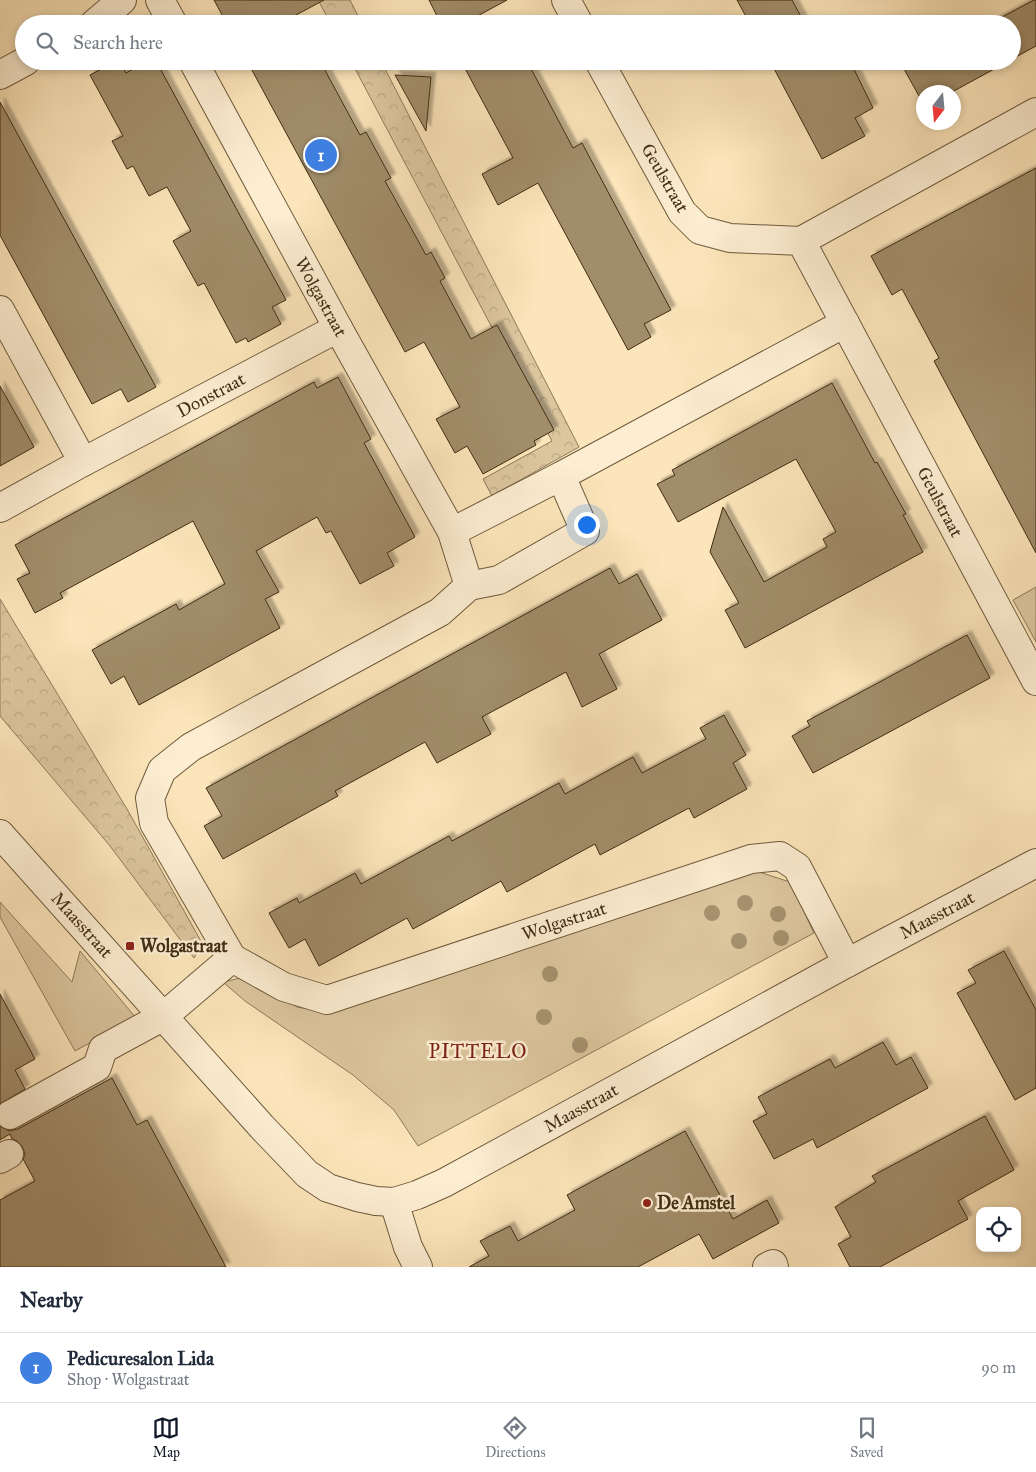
<!DOCTYPE html>
<html lang="en">
<head>
<meta charset="utf-8">
<style>
  :root { --surface:#fff; --page:#f6f6f7; --text:#1f2937; --muted:#747a83; --line:#e0e1e3; --accent:#111827 }
  body { margin:0; font-family:"IM FELL Great Primer",serif; background:var(--page); color:var(--text) }
  .controls { position:absolute; right:15px; bottom:15px; display:grid; overflow:hidden; border-radius:10px; box-shadow:0 2px 8px #0003 }
  .controls button { width:45px; height:45px; display:grid; place-items:center; padding:0; border:0; border-bottom:1px solid var(--line); background:var(--surface); color:var(--text); font:25px sans-serif }
  .compass { position:absolute; left:916px; top:85px; width:45px; height:45px; border-radius:50%; background:var(--surface); box-shadow:0 2px 8px #0003; rotate:196deg }
  .you { position:absolute; left:586px; top:524px; width:18px; height:18px; margin:-12px; border:4px solid #fff; border-radius:50%; background:#1a73e8; box-shadow:0 0 0 8px #1a73e833 }
  .badge { display:grid; place-items:center; width:32px; height:32px; border-radius:50%; background:var(--accent); color:#fff; font-size:16px; font-weight:700 }
  .pin { position:absolute; translate:-50% -50%; border:2px solid #fff; box-shadow:0 1px 5px #0006 }
  .list { margin:0; padding:0; list-style:none }
  h2 { display:flex; justify-content:space-between; align-items:center; height:65px; margin:0; padding:0 20px; font-size:21px }
  h2 small { font-size:16px; font-weight:400; color:var(--muted) }
  .list li { display:grid; grid-template-columns:32px 1fr auto; gap:15px; align-items:center; box-sizing:border-box; height:70px; padding:0 20px; border-top:1px solid var(--line) }
  .list b { display:block; font-size:19px; white-space:nowrap }
  .list p { margin:0; font-size:16px; white-space:nowrap; color:var(--muted) }
  .list em { font-size:16px; font-style:normal; color:var(--muted) }
  .icon { flex:none; width:28px; height:28px; fill:none; stroke:currentColor; stroke-width:2; stroke-linecap:round; stroke-linejoin:round }
  .map { position:relative; flex:none; width:1036px; height:1267px; overflow:hidden }
  .search { position:absolute; background:var(--surface); box-shadow:0 2px 8px #0003; left:15px; right:15px; top:15px; height:55px; display:flex; align-items:center; gap:12px; box-sizing:border-box; padding:0 18px; border-radius:28px; color:var(--muted); font-size:19px }
  .sheet { height:135px; background:var(--surface) }
  nav { display:flex; justify-content:space-around; align-items:center; box-sizing:border-box; height:70px; border-top:1px solid var(--line); background:var(--surface); font-size:14px; color:var(--muted) }
  nav a { display:grid; justify-items:center; gap:2px }
  nav .on { color:var(--accent) }
  .map>svg:first-child { display:block }
  .green { fill:#dcc69e; stroke:#8e7a58 }
  .forest { fill:url(#forest-crowns); stroke:#8e7a58 }
  .building { fill:#a18d6a; stroke:#3f2d13; filter:url(#shadow) }
  .lines { fill:none; stroke-linecap:round; stroke-linejoin:round }
  .minor-casing { stroke:#6e5b3d; stroke-width:30 }
  .minor { stroke:#fdeed2; stroke-width:28 }
  .tree { fill:#a5916e }
  .poi-dot { fill:#8f2418; stroke:#fdeed2; stroke-width:2 }
  .labels { text-anchor:middle; stroke-width:5; stroke-linejoin:round; paint-order:stroke }
  .street-label { font-size:18px; fill:#3f2d13; stroke:#fdeed2 }
  .poi-label { font-size:18px; font-weight:bold; fill:#3f2d13; stroke:#fdeed2; text-anchor:start }
  .quarter-label { font-size:20px; letter-spacing:1px; fill:#7a1f14; stroke:#fdeed2 }
</style>
</head>
<body>
<div class="map">
<svg width="1036" height="1267" viewBox="0 0 1036 1267">
  <defs>
    <pattern id="forest-crowns" width="20" height="18" patternUnits="userSpaceOnUse" patternTransform="scale(1.25)"><rect width="20" height="18" fill="#dcc69e"/><path d="M2 6a3 3 0 1 1 6 0M12 15a3 3 0 1 1 6 0" fill="none" stroke="#beaa87"/></pattern>
    <filter id="shadow"><feDropShadow dx="4.5" dy="-4.5" stdDeviation="1" flood-color="#0004"/></filter>
  </defs>
  <rect width="100%" height="100%" fill="#fce5ba"/>
  <filter id="stains"><feTurbulence type="fractalNoise" baseFrequency=".004" numOctaves="4"/><feColorMatrix values="0 0 0 0 .2 0 0 0 0 .09 0 0 0 0 .02 0 0 0 .5 -.17"/></filter>
  <radialGradient id="worn" r=".72"><stop offset=".6" stop-color="#630" stop-opacity="0"/><stop offset="1" stop-color="#630" stop-opacity=".3"/></radialGradient>
  <g class="green">
    <polygon points="1036,587 1036,642 1013,600"/>
    <polygon points="756,871 790,882 814,933 418,1146 394,1110 353,1075 245,1001 223,982 245,977 262,984 297,1007 331,1013 412,987 538,943"/>
    <polygon points="0,902 72,982 80,951 136,1018 75,1051 0,917"/>
  </g>
  <g class="forest">
    <polygon points="318,0 350,0 362,24 331,24"/>
    <polygon points="351,61 381,61 579,447 492,496 483,479 552,441"/>
    <polygon points="0,599 127,809 202,943 194,958 110,846 0,716"/>
  </g>
  <g class="building">
    <polygon points="214,0 324,0 283,22 284,24 227,24"/>
    <polygon points="429,0 507,0 470,20 471,24 441,24"/>
    <polygon points="737,0 792,0 805,24 750,24"/>
    <polygon points="1034,0 1036,0 1036,46 1012,59 1012,24 989,24"/>
    <polygon points="117,61 119,61 126,73 147,61 156,61 286,300 272,307 281,324 248,342 246,338 236,343 204,283 198,286 173,241 191,231 167,187 149,196 133,166 127,169 112,141 123,136 90,75"/>
    <polygon points="247,61 320,61 360,135 366,132 391,178 385,181 426,255 431,252 445,278 440,281 471,339 497,325 554,430 534,441 536,445 483,474 467,446 455,453 436,419 460,407 424,342 405,352"/>
    <polygon points="461,61 527,61 573,148 582,143 671,310 644,324 651,337 628,350 538,183 498,205 482,174 513,158"/>
    <polygon points="770,61 850,61 873,108 855,118 865,136 822,159"/>
    <polygon points="918,61 1009,61 952,92 924,92 924,105 904,69"/>
    <polygon points="395,75 431,77 426,131"/>
    <polygon points="0,102 156,387 128,402 121,389 92,404 0,235"/>
    <polygon points="1036,168 1036,553 934,361 939,358 902,289 892,295 871,256"/>
    <polygon points="338,377 371,439 364,443 415,537 387,553 394,566 360,584 331,531 326,533 317,517 256,551 279,592 265,599 280,628 139,705 124,676 111,684 92,650 176,604 179,610 225,584 193,521 60,593 63,598 35,613 17,579 30,573 15,545 314,382 317,388"/>
    <polygon points="832,383 875,463 877,462 906,514 903,515 923,552 745,648 725,610 739,603 710,552 723,507 764,582 827,547 823,539 836,532 796,459 678,522 657,484 675,475 672,470"/>
    <polygon points="0,386 34,447 0,466"/>
    <polygon points="610,568 619,584 637,574 662,620 599,654 617,689 582,707 566,672 482,717 491,734 437,763 425,742 335,791 338,796 223,859 204,826 222,816 206,788"/>
    <polygon points="967,635 990,678 813,773 792,736 810,726 807,721"/>
    <polygon points="724,715 746,755 733,763 747,789 694,818 689,808 600,855 595,844 507,892 501,881 413,929 407,918 319,966 305,939 289,948 269,913 297,898 299,903 355,873 361,884 449,836 452,841 559,783 565,794 633,757 642,773 706,739 700,728"/>
    <polygon points="1004,951 1036,1010 1036,1088 1015,1100 957,993 976,983 968,970"/>
    <polygon points="0,994 35,1059 15,1070 25,1089 0,1104"/>
    <polygon points="883,1042 896,1065 911,1057 928,1088 817,1148 813,1139 774,1159 753,1121 767,1114 758,1097 830,1059 835,1068"/>
    <polygon points="112,1078 137,1125 147,1120 226,1267 0,1267 0,1200 35,1181 23,1159 25,1154 22,1146 17,1141 12,1139 10,1134 0,1140 0,1126 9,1131 18,1129"/>
    <polygon points="985,1116 1014,1170 958,1201 968,1219 880,1267 850,1267 838,1244 851,1237 835,1207 876,1182 872,1176"/>
    <polygon points="685,1131 733,1219 767,1200 779,1223 713,1259 699,1234 638,1267 469,1267 489,1256 480,1241 510,1226 518,1241 575,1210 567,1195"/>
  </g>
  <g class="lines">
    <g class="minor-casing">
      <g id="minor">
        <polyline points="160,0 173,24"/>
        <polyline points="566,0 579,24"/>
        <polyline points="94,24 122,0"/>
        <polyline points="193,61 338,328 452,532 561,476 585,531 499,580 469,586 440,612 191,747 162,770 150,798 154,823 232,958 284,987 327,1000 751,859 780,856 797,867 847,963"/>
        <polyline points="599,61 682,212 700,230 730,238 801,241 1036,681"/>
        <polyline points="0,75 26,61"/>
        <polyline points="801,241 1036,112"/>
        <polyline points="0,310 83,462"/>
        <polyline points="561,476 845,323"/>
        <polyline points="0,508 83,462 338,328"/>
        <polyline points="452,532 469,586"/>
        <polyline points="0,834 262,1127 307,1174 328,1188 357,1197 376,1201 394,1202 417,1195 444,1183 847,963 1036,863"/>
        <polyline points="10,1115 97,1067 103,1049 164,1016 232,958"/>
        <polyline points="0,1159 9,1154"/>
        <polyline points="394,1202 408,1247 418,1267"/>
        <polyline points="767,1267 773,1264 774,1267"/>
      </g>
    </g>
    <use href="#minor" class="minor"/>
  </g>
  <g class="tree">
    <circle cx="745" cy="903" r="8"/>
    <circle cx="712" cy="913" r="8"/>
    <circle cx="778" cy="914" r="8"/>
    <circle cx="781" cy="938" r="8"/>
    <circle cx="739" cy="941" r="8"/>
    <circle cx="550" cy="974" r="8"/>
    <circle cx="544" cy="1017" r="8"/>
    <circle cx="580" cy="1045" r="8"/>
  </g>
  <g class="poi-dot">
    <rect x="125" y="941" width="10" height="10" rx="2.5"/>
    <circle cx="647" cy="1203" r="5"/>
  </g>
  <g class="labels">
    <g class="street-label">
      <text transform="translate(665 178) rotate(60)" y="6">Geulstraat</text>
      <text transform="translate(321 297) rotate(61)" y="6">Wolgastraat</text>
      <text transform="translate(211 395) rotate(-28)" y="6">Donstraat</text>
      <text transform="translate(940 502) rotate(62)" y="6">Geulstraat</text>
      <text transform="translate(937 915) rotate(-28)" y="6">Maasstraat</text>
      <text transform="translate(564 921) rotate(-18)" y="6">Wolgastraat</text>
      <text transform="translate(82 925) rotate(48)" y="6">Maasstraat</text>
      <text transform="translate(581 1108) rotate(-29)" y="6">Maasstraat</text>
    </g>
    <g class="poi-label">
      <text x="140" y="952">Wolgastraat</text>
      <text x="657" y="1209">De Amstel</text>
    </g>
    <g class="quarter-label">
      <text x="478" y="1058">PITTELO</text>
    </g>
  </g>
  <rect width="100%" height="100%" filter="url(#stains)"/>
  <rect width="100%" height="100%" fill="url(#worn)"/>
</svg>
<div class="controls">
<button><svg class="icon" aria-label="locate" viewBox="0 0 24 24"><circle cx="12" cy="12" r="6"/><path d="M12 2v4M12 18v4M2 12h4M18 12h4"/></svg></button>
</div>
<svg class="compass" viewBox="-18 -18 36 36"><path d="M0-13l5 13h-10z" fill="#e53935"/><path d="M0 13l5-13h-10z" fill="#747a83"/></svg>
<div class="you"></div>
<div class="pin badge" style="left:321px;top:155px;background:#3f7fe0">1</div>
<div class="search"><svg class="icon" aria-label="search" viewBox="0 0 24 24"><circle cx="10" cy="10" r="6"/><path d="M15 15l6 6"/></svg>Search here</div>
</div>
<section class="sheet">
<h2>Nearby<small></small></h2>
<ul class="list">
<li><span class="badge" style="background:#3f7fe0">1</span><div><b>Pedicuresalon Lida</b><p>Shop · Wolgastraat</p></div><em>90 m</em></li>
</ul>
</section>
<nav>
<a class="on"><svg class="icon" aria-label="map" viewBox="0 0 24 24"><path d="M3 6l6-2 6 2 6-2v14l-6 2-6-2-6 2zM9 4v14M15 6v14"/></svg>Map</a>
<a><svg class="icon" aria-label="directions" viewBox="0 0 24 24"><path d="M12 3l9 9-9 9-9-9zM9 14v-3h6M13 9l2 2-2 2"/></svg>Directions</a>
<a><svg class="icon" aria-label="saved" viewBox="0 0 24 24"><path d="M7 4h10v16l-5-4-5 4z"/></svg>Saved</a>
</nav>
</body>
</html>
